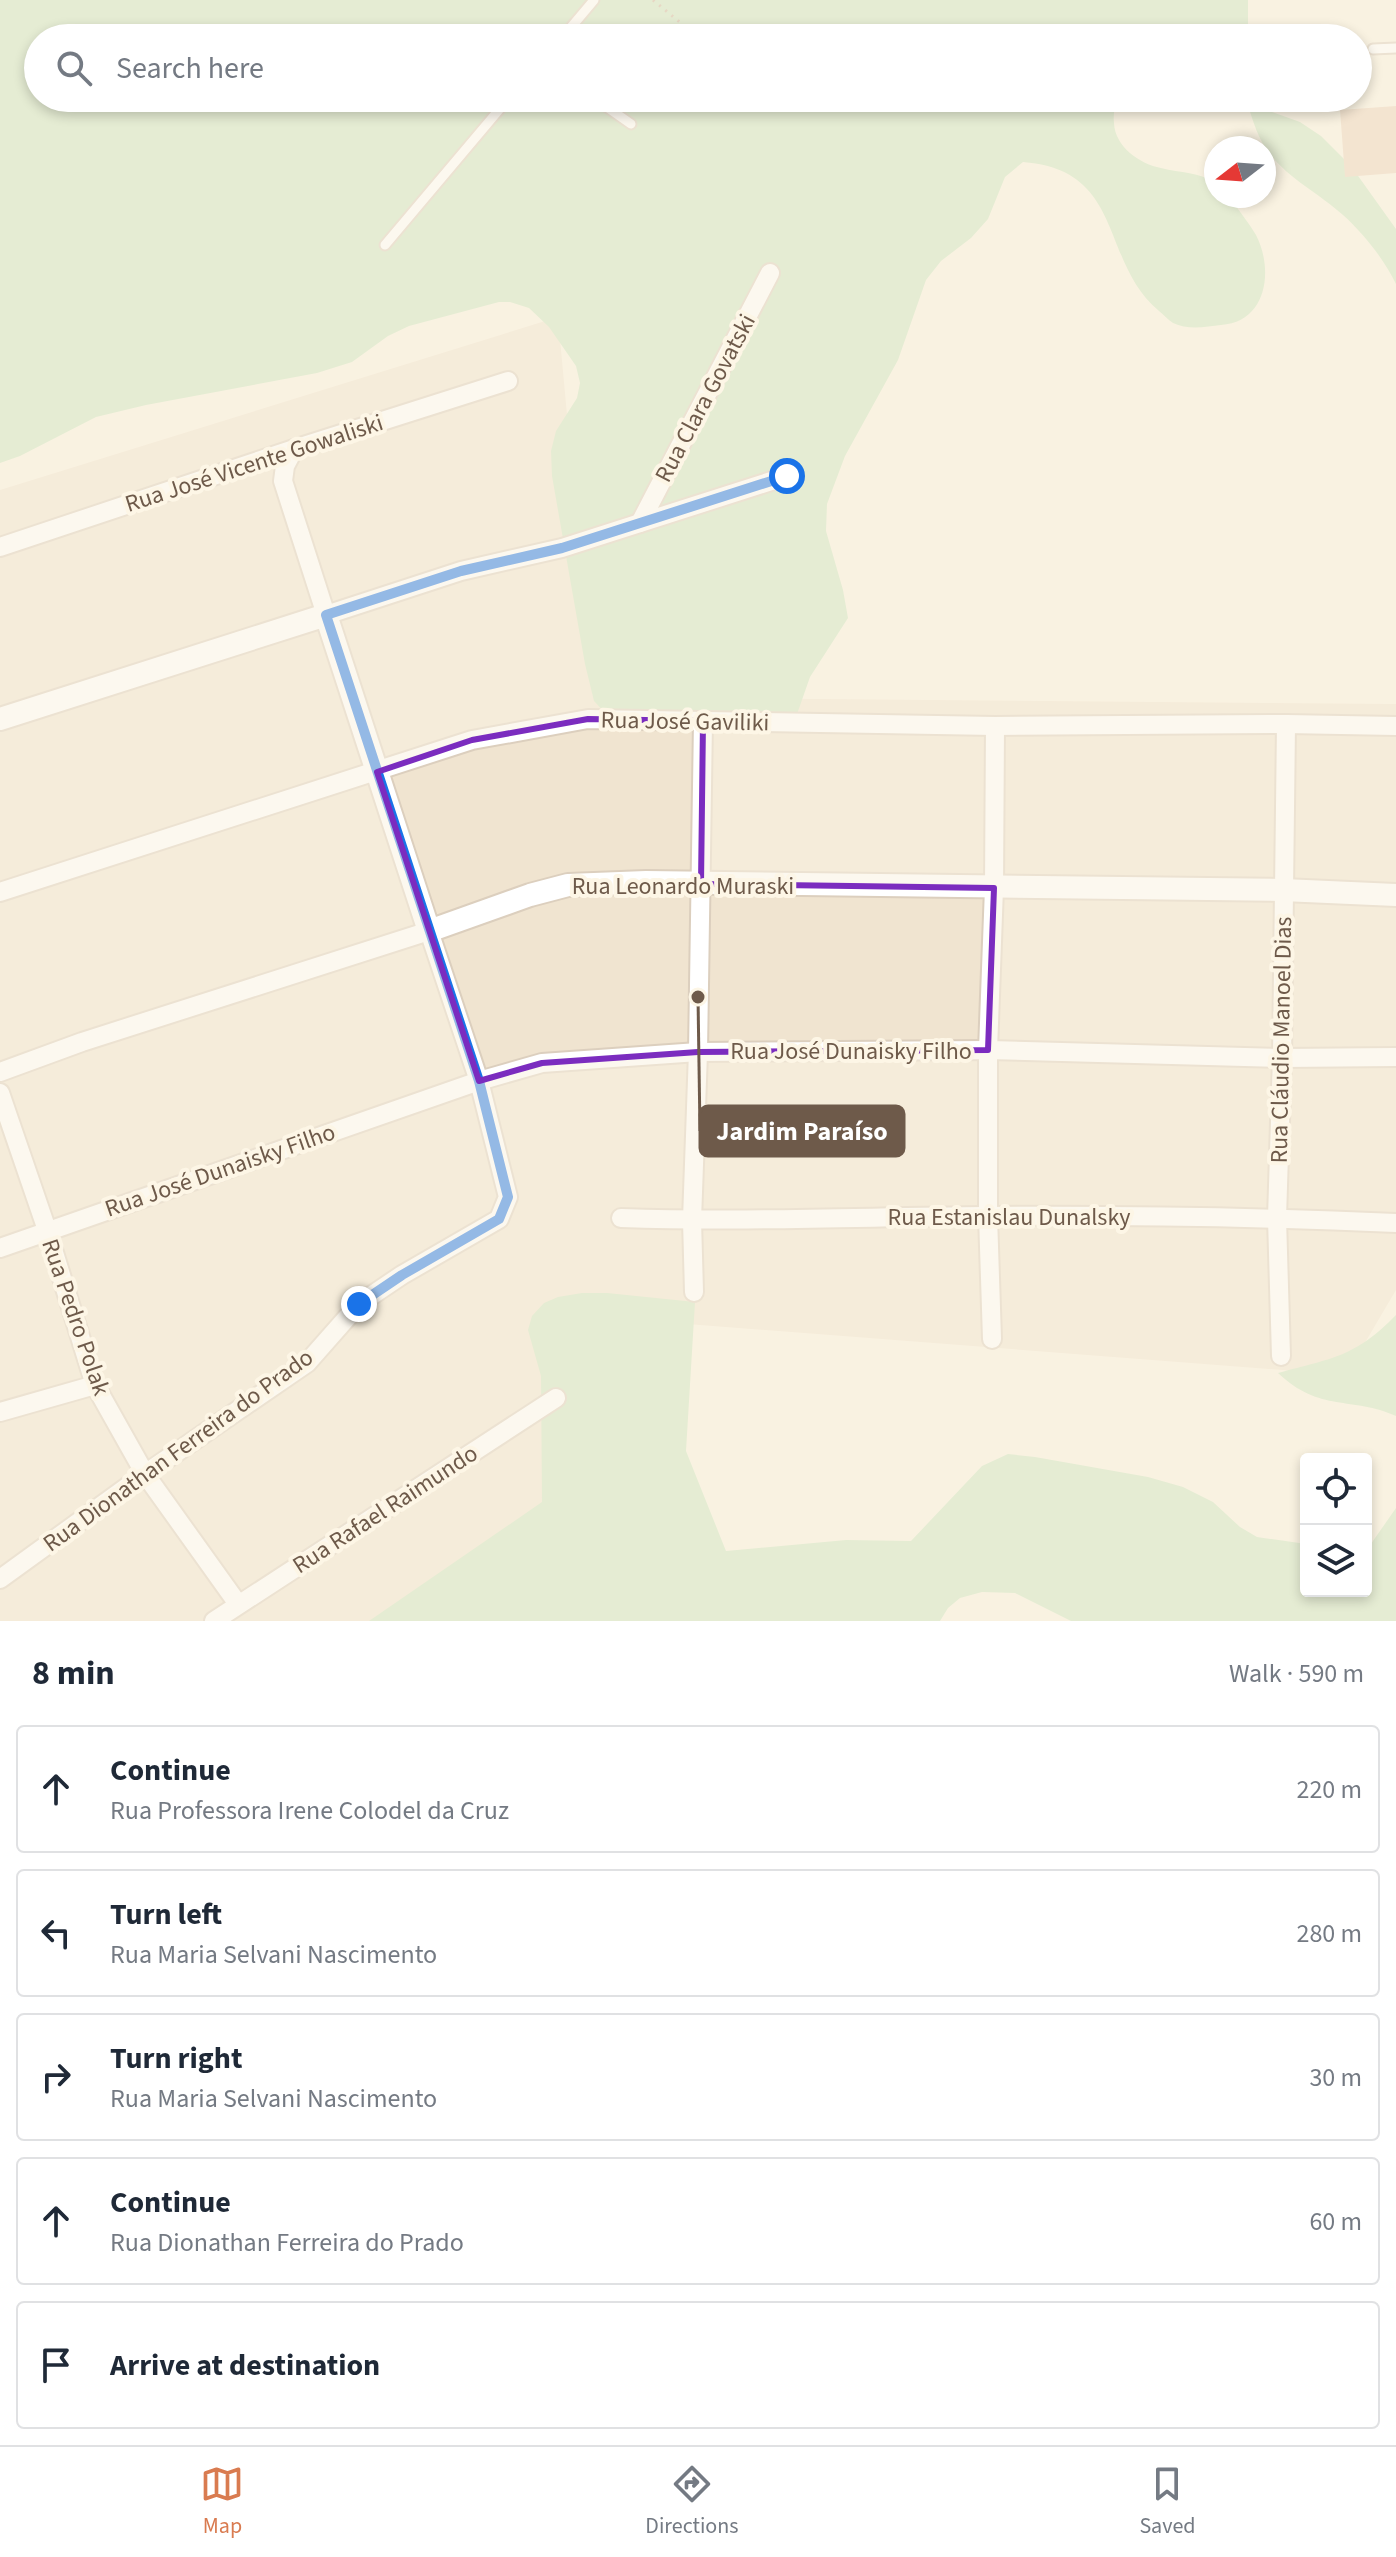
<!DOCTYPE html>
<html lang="en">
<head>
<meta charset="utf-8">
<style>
  :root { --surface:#fff; --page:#f2f2f3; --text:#1f2937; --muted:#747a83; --line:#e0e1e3; --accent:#d97b50 }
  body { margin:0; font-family:"Source Sans 3",sans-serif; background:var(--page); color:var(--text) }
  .controls { position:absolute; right:24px; bottom:24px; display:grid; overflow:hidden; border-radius:8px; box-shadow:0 4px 12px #0003 }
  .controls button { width:72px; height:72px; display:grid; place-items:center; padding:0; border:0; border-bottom:2px solid var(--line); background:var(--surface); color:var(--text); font:40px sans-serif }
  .compass { position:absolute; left:1204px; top:136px; width:72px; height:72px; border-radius:50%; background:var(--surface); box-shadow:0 4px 12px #0003; rotate:253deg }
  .stop { position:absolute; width:24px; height:24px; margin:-18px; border:6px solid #1a73e8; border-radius:50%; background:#fff }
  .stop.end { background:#1a73e8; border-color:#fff; box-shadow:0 2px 8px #0008 }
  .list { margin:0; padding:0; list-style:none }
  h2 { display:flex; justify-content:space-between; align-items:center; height:104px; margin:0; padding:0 32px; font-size:34px }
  h2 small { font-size:26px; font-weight:400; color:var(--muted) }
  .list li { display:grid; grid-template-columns:52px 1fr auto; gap:24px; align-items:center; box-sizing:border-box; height:128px; margin:0 16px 16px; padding:0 16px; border:2px solid var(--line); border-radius:8px }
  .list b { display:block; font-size:30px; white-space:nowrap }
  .list p { margin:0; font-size:26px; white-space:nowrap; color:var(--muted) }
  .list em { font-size:26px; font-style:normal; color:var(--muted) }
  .icon { flex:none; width:44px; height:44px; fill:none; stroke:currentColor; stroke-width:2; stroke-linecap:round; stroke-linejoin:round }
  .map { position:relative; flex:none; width:1396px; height:1621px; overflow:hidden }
  .search { position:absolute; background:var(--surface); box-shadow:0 4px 12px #0003; left:24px; right:24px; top:24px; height:88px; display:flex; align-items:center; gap:20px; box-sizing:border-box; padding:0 28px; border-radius:44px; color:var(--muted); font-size:30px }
  .sheet { height:824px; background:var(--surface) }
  nav { display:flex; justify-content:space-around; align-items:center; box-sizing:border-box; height:112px; border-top:2px solid var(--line); background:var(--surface); font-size:22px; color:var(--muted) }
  nav a { display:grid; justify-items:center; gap:4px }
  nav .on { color:var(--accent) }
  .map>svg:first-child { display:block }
  .residential { fill:#f0e4d0 }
  .green { fill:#cce5c1 }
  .building { fill:#ecd3bb }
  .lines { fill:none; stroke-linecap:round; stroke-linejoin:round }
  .service-casing { stroke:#dccfbe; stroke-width:13 }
  .minor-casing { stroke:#dccfbe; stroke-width:22 }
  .tertiary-casing { stroke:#dccfbe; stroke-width:26 }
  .path { stroke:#d0b69f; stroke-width:3; stroke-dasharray:2 6; stroke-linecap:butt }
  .service { stroke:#fff; stroke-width:9 }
  .minor { stroke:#fff; stroke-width:18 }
  .tertiary { stroke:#fff; stroke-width:22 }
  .route { stroke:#1a73e8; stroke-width:10 }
  .marked { fill:none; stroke:#7b2cbf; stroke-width:6; stroke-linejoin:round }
  .labels { text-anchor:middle; stroke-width:8; stroke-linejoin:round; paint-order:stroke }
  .street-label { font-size:24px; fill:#6e5a4a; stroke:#fdf6e6 }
  .leader { fill:none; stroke:#6e5a4a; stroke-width:3 }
  .callout-dot { fill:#6e5a4a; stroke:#fdf6e6; stroke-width:3 }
  .callout { fill:#6e5a4a; stroke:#6e5a4a; stroke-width:3 }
  .callout-label { font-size:26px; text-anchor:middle; font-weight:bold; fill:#fff }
</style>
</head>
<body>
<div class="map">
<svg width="1396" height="1621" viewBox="0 0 1396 1621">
  <rect width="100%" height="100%" fill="#f9f2e1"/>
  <polygon class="residential" points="558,317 593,697 1396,704 1396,1290 1346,1375 610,1318 595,1471 378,1621 0,1621 0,490"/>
  <g class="green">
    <path d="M0 0H1248V38H38V98H1116C1115 106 1113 115 1114 123 1115 147 1140 164 1161 168 1181 173 1199 172 1216 183V196H1228L1232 200C1239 211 1249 223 1256 235 1274 270 1267 322 1221 325 1206 327 1187 330 1173 323 1168 320 1163 314 1159 311 1099 261 1126 170 1023 162L1005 177 988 219 971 238 941 261 926 280 898 360 845 456 827 504 826 531 843 590 848 618 810 677 796 717H609L594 701 585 664 552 476 551 451 556 431 577 398 580 383 576 366 549 327 529 308 510 302H499L409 326 388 336 352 362 317 373 146 405 96 417 20 456 0 463Z"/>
    <path d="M1247 103 1300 122 1321 136 1351 166 1396 229V284C1384 259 1363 233 1343 215 1320 194 1289 179 1270 154 1258 140 1253 120 1247 103Z"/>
    <polygon points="582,1293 607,1293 695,1302 686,1451 726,1551 846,1540 911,1541 982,1466 1008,1454 1035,1457 1148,1477 1183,1487 1213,1502 1240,1527 1257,1537 1306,1544 1306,1591 1366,1591 1366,1551 1396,1508 1396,1621 1071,1621 1015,1593 982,1592 960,1598 948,1608 940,1621 369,1621 542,1502 541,1376 528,1330 532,1316 544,1303 558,1297"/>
    <path d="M1396 1315V1416C1352 1396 1320 1413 1278 1373 1333 1358 1355 1357 1396 1315Z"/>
  </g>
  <polygon class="building" points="1396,106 1396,173 1345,177 1340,110"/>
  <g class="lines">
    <g class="service-casing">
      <g id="service">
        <polyline points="562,38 594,0"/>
        <polyline points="1373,49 1396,48"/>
        <polyline points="594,98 631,124"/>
        <polyline points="385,245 509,98"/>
      </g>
    </g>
    <g class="minor-casing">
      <g id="minor">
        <polyline points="294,449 285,466 283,481 326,615 461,571 562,548 787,476"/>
        <polyline points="640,523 770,273"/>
        <polyline points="0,547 294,449 508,381"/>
        <polyline points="0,892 472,740 588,719 995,726 1286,724 1396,726"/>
        <polyline points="0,1072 82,1042 429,931 479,1081 508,1197 499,1219 402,1275 359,1304 307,1363 145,1474 0,1579"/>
        <polyline points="0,1093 47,1230 95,1385 145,1474 238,1604"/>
        <path d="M621 1218C742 1222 863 1217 985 1216 1122 1215 1259 1217 1396 1223"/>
        <polyline points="0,1248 479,1081 542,1063 698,1052 988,1050 1282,1058 1396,1057"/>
        <polyline points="694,1292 692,1220 698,1052 703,721"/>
        <polyline points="992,1339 988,1216 988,1050 994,888 995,726"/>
        <polyline points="1281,1356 1277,1218 1282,1058 1286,724"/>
        <polyline points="0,1412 95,1385"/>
        <polyline points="214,1621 556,1398"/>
      </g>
    </g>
    <g class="tertiary-casing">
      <polyline id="tertiary" points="0,719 326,615 429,931 530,895 568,885 646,882 1283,890 1396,895"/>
    </g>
    <polyline class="path" points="653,0 694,34"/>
    <use href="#service" class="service"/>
    <use href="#minor" class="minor"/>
    <use href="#tertiary" class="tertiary"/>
  </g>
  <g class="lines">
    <polyline class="route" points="359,1304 402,1275 499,1219 508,1197 479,1081 326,615 461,571 562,548 787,476"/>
  </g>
  <path d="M0 0H1396V1621H0ZM588 719 703 721 701 884 994 888 988 1050 698 1052 542 1063 479 1081 377 772 472 740Z" fill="#f9f2e1" fill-opacity=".55" fill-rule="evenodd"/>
  <path class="marked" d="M588 719 703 721 701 884 994 888 988 1050 698 1052 542 1063 479 1081 377 772 472 740Z"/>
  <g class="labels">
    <g class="street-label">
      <text transform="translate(705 398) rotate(-62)" y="8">Rua Clara Govatski</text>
      <text transform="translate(254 463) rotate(-18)" y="8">Rua José Vicente Gowaliski</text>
      <text transform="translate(685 721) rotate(1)" y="8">Rua José Gaviliki</text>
      <text x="683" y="894">Rua Leonardo Muraski</text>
      <text transform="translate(1281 1040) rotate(-89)" y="8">Rua Cláudio Manoel Dias</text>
      <text x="851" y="1059">Rua José Dunaisky Filho</text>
      <text transform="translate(220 1170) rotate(-19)" y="8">Rua José Dunaisky Filho</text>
      <text x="1009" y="1225">Rua Estanislau Dunalsky</text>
      <text transform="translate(76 1317) rotate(71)" y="8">Rua Pedro Polak</text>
      <text transform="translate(178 1450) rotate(-36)" y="8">Rua Dionathan Ferreira do Prado</text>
      <text transform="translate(385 1509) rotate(-33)" y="8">Rua Rafael Raimundo</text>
    </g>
  </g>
  <path class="leader" d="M698 997L700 1131"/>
  <circle class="callout-dot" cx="698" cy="997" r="8"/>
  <rect class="callout" x="700" y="1106" width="204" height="50" rx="8"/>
  <g class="callout-label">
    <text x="802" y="1140">Jardim Paraíso</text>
  </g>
</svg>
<div class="controls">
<button><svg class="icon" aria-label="locate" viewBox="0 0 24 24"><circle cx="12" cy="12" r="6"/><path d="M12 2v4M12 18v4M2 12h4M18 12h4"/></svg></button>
<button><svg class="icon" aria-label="layers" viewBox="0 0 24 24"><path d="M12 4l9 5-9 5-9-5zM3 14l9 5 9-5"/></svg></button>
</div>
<svg class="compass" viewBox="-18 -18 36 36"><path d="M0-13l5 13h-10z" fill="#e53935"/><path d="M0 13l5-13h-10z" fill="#747a83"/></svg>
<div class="stop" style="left:787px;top:476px"></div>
<div class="stop end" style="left:359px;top:1304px"></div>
<div class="search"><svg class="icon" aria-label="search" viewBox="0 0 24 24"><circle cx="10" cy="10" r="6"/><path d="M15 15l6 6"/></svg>Search here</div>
</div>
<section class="sheet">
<h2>8 min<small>Walk · 590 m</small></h2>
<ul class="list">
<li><svg class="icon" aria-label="ahead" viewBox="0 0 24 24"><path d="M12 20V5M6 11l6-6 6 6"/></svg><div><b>Continue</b><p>Rua Professora Irene Colodel da Cruz</p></div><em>220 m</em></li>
<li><svg class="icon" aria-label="left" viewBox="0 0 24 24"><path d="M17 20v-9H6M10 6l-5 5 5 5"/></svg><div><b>Turn left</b><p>Rua Maria Selvani Nascimento</p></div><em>280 m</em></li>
<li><svg class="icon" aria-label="right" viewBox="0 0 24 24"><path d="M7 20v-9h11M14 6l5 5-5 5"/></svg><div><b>Turn right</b><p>Rua Maria Selvani Nascimento</p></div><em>30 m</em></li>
<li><svg class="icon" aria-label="ahead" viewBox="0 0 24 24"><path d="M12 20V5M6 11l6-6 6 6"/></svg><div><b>Continue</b><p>Rua Dionathan Ferreira do Prado</p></div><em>60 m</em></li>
<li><svg class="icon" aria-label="arrive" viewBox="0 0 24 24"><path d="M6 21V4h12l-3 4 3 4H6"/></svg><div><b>Arrive at destination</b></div></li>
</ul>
</section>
<nav>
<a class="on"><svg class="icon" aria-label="map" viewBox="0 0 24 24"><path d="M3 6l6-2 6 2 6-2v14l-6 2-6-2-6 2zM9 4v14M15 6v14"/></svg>Map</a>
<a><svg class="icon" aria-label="directions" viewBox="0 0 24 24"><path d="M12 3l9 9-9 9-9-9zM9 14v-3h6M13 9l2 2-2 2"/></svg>Directions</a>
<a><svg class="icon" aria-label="saved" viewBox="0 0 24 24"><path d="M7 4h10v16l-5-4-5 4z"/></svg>Saved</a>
</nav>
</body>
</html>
